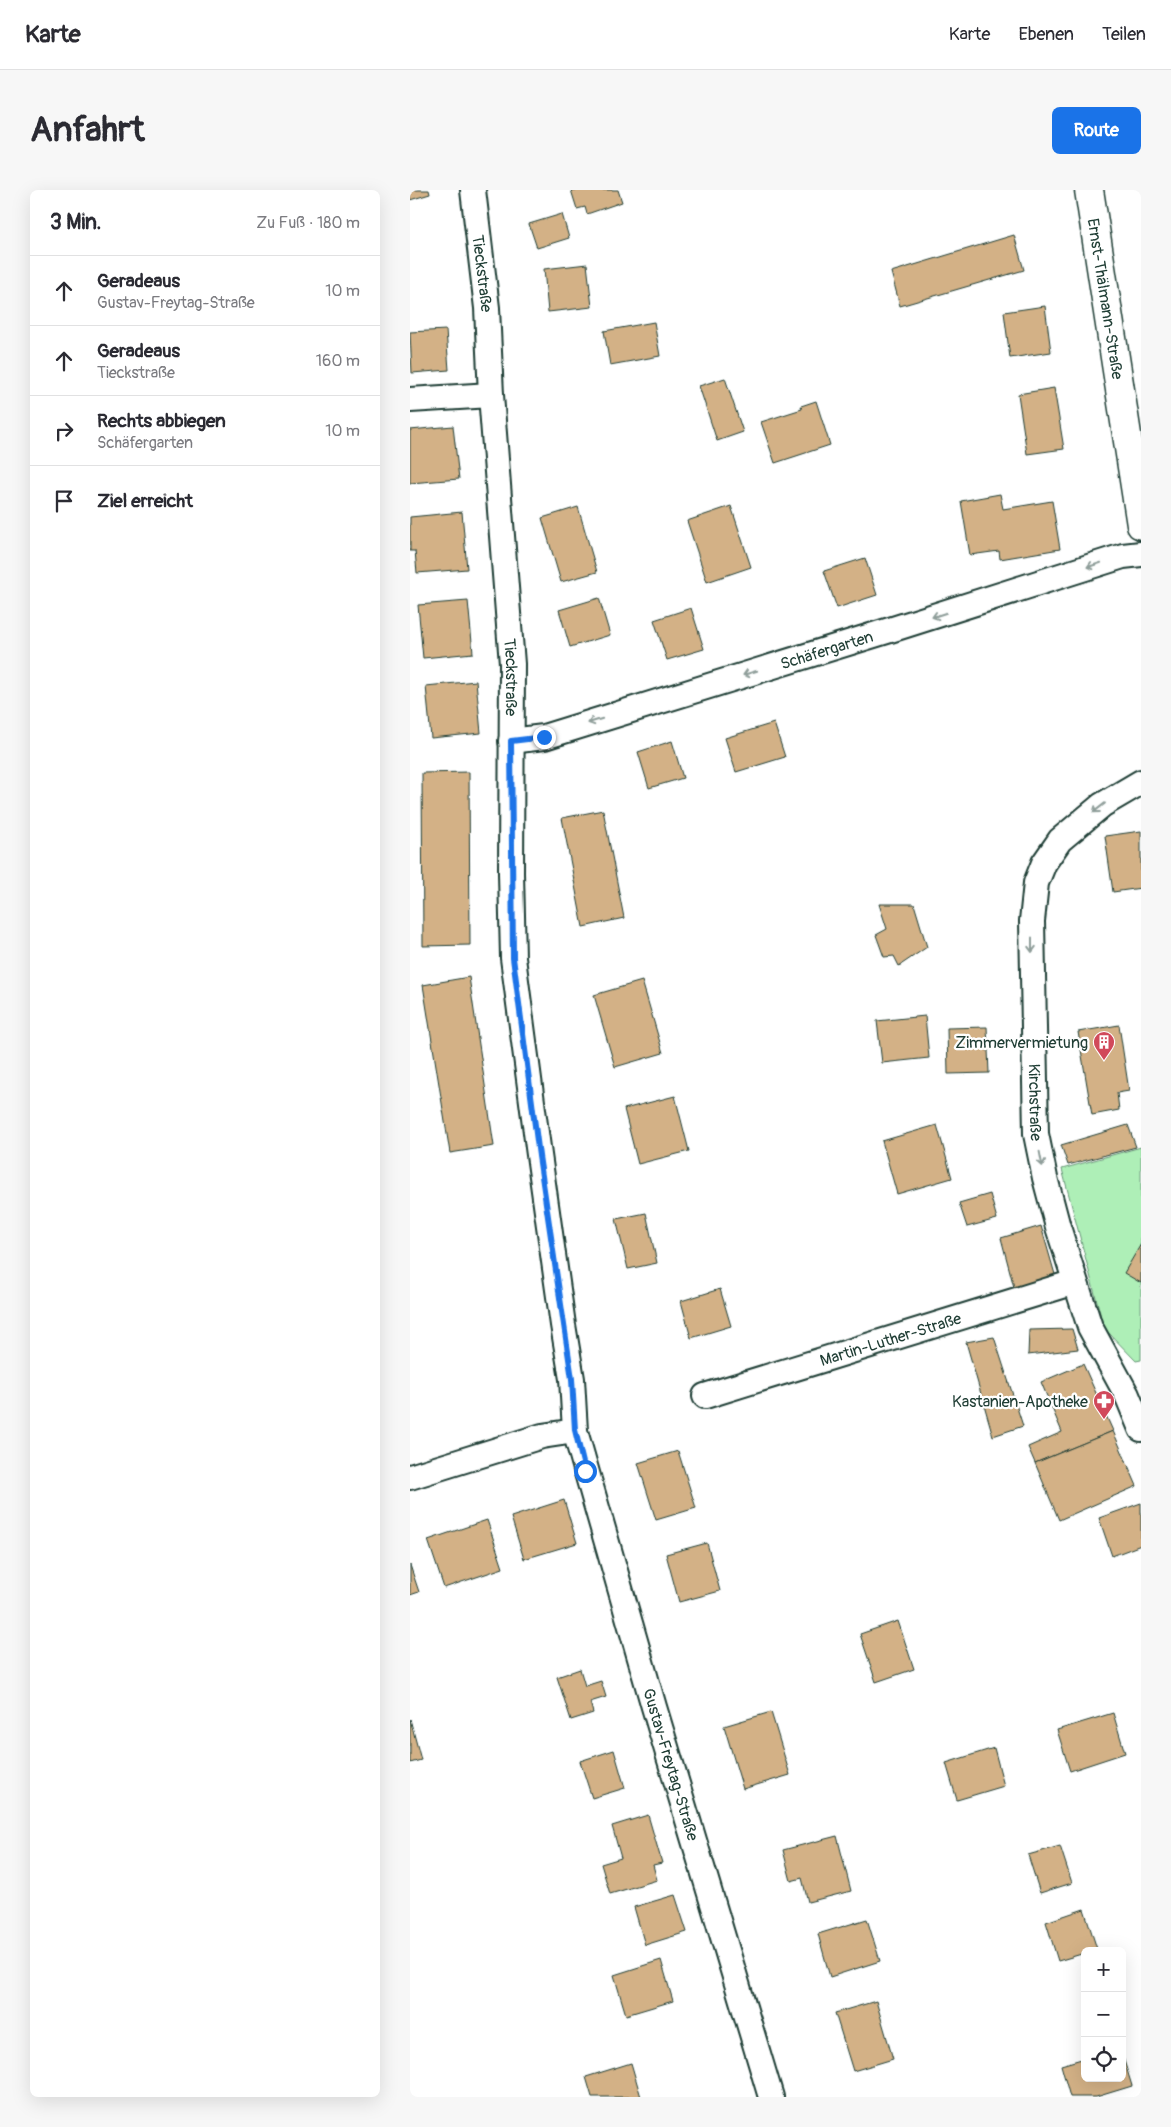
<!DOCTYPE html>
<html lang="de">
<head>
<meta charset="utf-8">
<style>
  :root { --surface:#fff; --page:#f7f7f7; --text:#2b2b33; --muted:#7c7c81; --line:#e1e1e2; --accent:#1a73e8 }
  body { margin:0; font-family:Pangolin,sans-serif; background:var(--page); color:var(--text) }
  .controls { position:absolute; right:15px; bottom:15px; display:grid; overflow:hidden; border-radius:8px; box-shadow:0 5px 20px #0002 }
  .controls button { width:45px; height:45px; display:grid; place-items:center; padding:0; border:0; border-bottom:1px solid var(--line); background:var(--surface); color:var(--text); font:25px sans-serif }
  .stop { position:absolute; width:15px; height:15px; margin:-11px; border:4px solid #1a73e8; border-radius:50%; background:#fff }
  .stop.end { background:#1a73e8; border-color:#fff; box-shadow:0 1px 5px #0008 }
  .list { margin:0; padding:0; list-style:none }
  h2 { display:flex; justify-content:space-between; align-items:center; height:65px; margin:0; padding:0 20px; font-size:21px }
  h2 small { font-size:16px; font-weight:400; color:var(--muted) }
  .list li { display:grid; grid-template-columns:32px 1fr auto; gap:15px; align-items:center; box-sizing:border-box; height:70px; padding:0 20px; border-top:1px solid var(--line) }
  .list b { display:block; font-size:19px; white-space:nowrap }
  .list p { margin:0; font-size:16px; white-space:nowrap; color:var(--muted) }
  .list em { font-size:16px; font-style:normal; color:var(--muted) }
  .icon { flex:none; width:28px; height:28px; fill:none; stroke:currentColor; stroke-width:2; stroke-linecap:round; stroke-linejoin:round }
  .map { position:relative; flex:none; width:731px; height:1907px; overflow:hidden; border-radius:8px }
  header { display:flex; align-items:center; gap:30px; box-sizing:border-box; height:70px; padding:0 25px; background:var(--surface); border-bottom:1px solid var(--line) }
  header strong { font-size:24px }
  nav { display:flex; gap:28px; margin-inline-start:auto; font-size:18px }
  .intro { display:flex; align-items:center; justify-content:space-between; box-sizing:border-box; height:120px; padding:0 30px }
  h1 { margin:0; font-size:35px }
  .button { padding:12px 22px; border-radius:8px; background:var(--accent); color:#fff; font-size:18px; font-weight:700 }
  main { display:flex; gap:30px; padding:0 30px }
  aside { flex:1; background:var(--surface); border-radius:8px; box-shadow:0 5px 20px #0002 }
  .map>svg:first-child { display:block }
  .green { fill:#aeefb7; stroke:#669676 }
  .building { fill:#d3b186; stroke:#1f3d34 }
  .lines { fill:none; stroke-linecap:round; stroke-linejoin:round }
  .street-casing { stroke:#1f3d34; stroke-width:28 }
  .secondary-casing { stroke:#1f3d34; stroke-width:31 }
  .street { stroke:#fff; stroke-width:24 }
  .secondary { stroke:#fff; stroke-width:28 }
  .oneway { stroke:#8f9e9a }
  .route { stroke:#1a73e8; stroke-width:6 }
  .labels { text-anchor:middle; stroke-width:4.5; stroke-linejoin:round; paint-order:stroke }
  .street-label { font-size:16px; fill:#1f3d34; stroke:#fff }
  .poi-label { font-size:16px; fill:#1f3d34; stroke:#fff; text-anchor:end }
</style>
</head>
<body>
<header>
<strong>Karte</strong>
<nav><a>Karte</a><a>Ebenen</a><a>Teilen</a></nav>
</header>
<div class="intro"><h1>Anfahrt</h1><a class="button">Route</a></div>
<main>
<aside>
<h2>3 Min.<small>Zu Fuß · 180 m</small></h2>
<ul class="list">
<li><svg class="icon" aria-label="ahead" viewBox="0 0 24 24"><path d="M12 20V5M6 11l6-6 6 6"/></svg><div><b>Geradeaus</b><p>Gustav-Freytag-Straße</p></div><em>10 m</em></li>
<li><svg class="icon" aria-label="ahead" viewBox="0 0 24 24"><path d="M12 20V5M6 11l6-6 6 6"/></svg><div><b>Geradeaus</b><p>Tieckstraße</p></div><em>160 m</em></li>
<li><svg class="icon" aria-label="right" viewBox="0 0 24 24"><path d="M7 20v-9h11M14 6l5 5-5 5"/></svg><div><b>Rechts abbiegen</b><p>Schäfergarten</p></div><em>10 m</em></li>
<li><svg class="icon" aria-label="arrive" viewBox="0 0 24 24"><path d="M6 21V4h12l-3 4 3 4H6"/></svg><div><b>Ziel erreicht</b></div></li>
</ul>
</aside>
<div class="map">
<svg width="731" height="1907" viewBox="0 0 731 1907">
  <rect width="100%" height="100%" fill="#fff"/>
  <filter id="ink" filterUnits="userSpaceOnUse"><feTurbulence type="fractalNoise" baseFrequency=".02" numOctaves="2"/><feDisplacementMap in="SourceGraphic" scale="10" xChannelSelector="R" yChannelSelector="G"/><feConvolveMatrix kernelMatrix="1 2 1 2 8 2 1 2 1" color-interpolation-filters="sRGB"/></filter>
  <g filter="url(#ink)">
    <polygon class="green" points="731,957 731,1170 726,1171 694,1138 652,979"/>
    <g class="building">
      <polygon points="0,0 19,0 20,4 0,10"/>
      <polygon points="161,0 208,0 212,12 177,24 175,17 167,19"/>
      <polygon points="152,24 159,48 127,58 119,34"/>
      <polygon points="604,45 614,80 490,116 481,82"/>
      <polygon points="177,74 182,117 138,122 134,79"/>
      <polygon points="635,116 641,162 600,168 594,122"/>
      <polygon points="244,132 250,166 200,175 194,141"/>
      <polygon points="36,140 39,180 2,183 0,142"/>
      <polygon points="315,188 333,242 307,251 289,196"/>
      <polygon points="644,198 654,259 617,264 608,204"/>
      <polygon points="406,211 420,255 365,273 351,232 392,219 391,216"/>
      <polygon points="43,236 49,289 0,293 0,240"/>
      <polygon points="590,304 593,319 642,311 650,359 590,369 589,361 560,365 551,311"/>
      <polygon points="321,316 341,377 297,392 277,331"/>
      <polygon points="168,317 187,382 151,392 132,328"/>
      <polygon points="52,322 57,379 7,383 5,361 0,361 0,327"/>
      <polygon points="455,368 467,405 427,418 414,381"/>
      <polygon points="189,408 200,445 160,457 149,420"/>
      <polygon points="58,411 63,463 13,468 8,415"/>
      <polygon points="281,418 294,459 257,470 244,430"/>
      <polygon points="66,491 71,543 21,548 16,496"/>
      <polygon points="364,533 375,567 326,582 315,548"/>
      <polygon points="262,551 273,588 239,598 228,562"/>
      <polygon points="59,582 60,755 13,756 12,583"/>
      <polygon points="193,620 214,728 173,737 152,628"/>
      <polygon points="731,641 731,698 703,702 695,646"/>
      <polygon points="469,714 504,714 517,757 489,776 484,766 474,767 466,745 477,739"/>
      <polygon points="59,787 84,956 40,963 13,795"/>
      <polygon points="232,791 253,863 205,877 184,805"/>
      <polygon points="515,826 519,868 472,873 467,831"/>
      <polygon points="709,835 719,901 707,903 709,920 682,925 668,842"/>
      <polygon points="577,837 579,883 538,884 537,838"/>
      <polygon points="265,906 279,961 228,974 214,919"/>
      <polygon points="527,935 542,988 487,1004 472,951"/>
      <polygon points="718,935 726,957 658,975 651,955"/>
      <polygon points="580,1004 587,1029 557,1037 549,1013"/>
      <polygon points="236,1023 247,1073 218,1079 206,1029"/>
      <polygon points="631,1036 646,1088 605,1101 591,1048"/>
      <polygon points="731,1054 731,1093 714,1083"/>
      <polygon points="310,1099 321,1136 281,1148 271,1111"/>
      <polygon points="662,1139 668,1159 618,1165 619,1140"/>
      <polygon points="584,1147 613,1236 583,1246 556,1152"/>
      <polygon points="673,1174 703,1241 625,1273 618,1257 652,1242 631,1192"/>
      <polygon points="703,1241 727,1296 649,1330 625,1273"/>
      <polygon points="268,1261 286,1318 246,1330 228,1273"/>
      <polygon points="154,1310 167,1353 114,1369 101,1327"/>
      <polygon points="731,1313 731,1355 702,1366 689,1328"/>
      <polygon points="77,1330 93,1378 34,1398 18,1350"/>
      <polygon points="297,1353 310,1401 269,1412 256,1364"/>
      <polygon points="0,1375 9,1402 0,1405"/>
      <polygon points="488,1431 504,1479 466,1492 450,1444"/>
      <polygon points="170,1479 175,1496 191,1491 196,1507 180,1512 183,1523 161,1530 147,1487"/>
      <polygon points="361,1522 380,1585 333,1599 314,1536"/>
      <polygon points="703,1523 715,1563 660,1581 647,1540"/>
      <polygon points="0,1529 11,1570 0,1573"/>
      <polygon points="584,1558 594,1596 547,1610 536,1573"/>
      <polygon points="204,1560 215,1598 182,1608 170,1571"/>
      <polygon points="238,1625 252,1673 243,1675 247,1690 200,1704 191,1674 211,1668 202,1636"/>
      <polygon points="427,1646 441,1701 398,1712 392,1688 381,1691 373,1660"/>
      <polygon points="650,1656 662,1693 630,1703 618,1665"/>
      <polygon points="265,1705 277,1742 235,1755 224,1717"/>
      <polygon points="674,1719 687,1759 675,1761 675,1763 648,1771 636,1732"/>
      <polygon points="457,1729 470,1771 420,1787 408,1744"/>
      <polygon points="251,1770 263,1811 216,1825 204,1785"/>
      <polygon points="466,1811 483,1869 443,1881 425,1823"/>
      <polygon points="712,1864 722,1896 686,1907 660,1907 651,1875 675,1868 675,1888 712,1888"/>
      <polygon points="221,1873 231,1907 182,1907 176,1887"/>
    </g>
    <g class="lines">
      <g class="street-casing">
        <g id="street">
          <path id="s1" d="M63 0 77 118 81 205 102 474 101 683 103 768 129 965 153 1135 162 1189 165 1241 244 1517 361 1907"/>
          <polyline points="0,210 81,205"/>
          <path id="s2" d="M101 551 134 547 480 440 713 366 731 364"/>
          <path id="s3" d="M731 592 692 615 650 650 634 673 626 693 622 731 626 944 635 988 648 1037 680 1137 717 1205 731 1239"/>
          <path id="s4" d="M295 1206 665 1092"/>
          <polyline points="0,1287 132,1246 165,1241"/>
        </g>
      </g>
      <g class="secondary-casing">
        <g id="secondary">
          <path id="s5" d="M679 0 731 335"/>
        </g>
      </g>
      <use href="#street" class="street"/>
      <use href="#secondary" class="secondary"/>
    </g>
    <defs><path id="oneway-shaft" d="M-6 0H5M1.5-3L5.5 0L1.5 3" fill="none" stroke-width="1.6" stroke-linecap="round" stroke-linejoin="round" transform="scale(1.25)"/></defs>
    <g class="oneway">
      <use href="#oneway-shaft" transform="translate(684 375) rotate(162)"/>
      <use href="#oneway-shaft" transform="translate(529 425) rotate(162)"/>
      <use href="#oneway-shaft" transform="translate(340 483) rotate(163)"/>
      <use href="#oneway-shaft" transform="translate(185 531) rotate(163)"/>
      <use href="#oneway-shaft" transform="translate(689 618) rotate(142)"/>
      <use href="#oneway-shaft" transform="translate(622 755) rotate(90)"/>
      <use href="#oneway-shaft" transform="translate(631 969) rotate(79)"/>
    </g>
  </g>
  <g class="lines" filter="url(#ink)">
    <polyline class="route" points="134,547 101,551 103,768 129,966 162,1189 165,1240 175,1281"/>
  </g>
  <defs>
    <g id="building-pin" transform="scale(1.125)"><path d="M0 17L-7.5 6A9.5 9.5 0 1 1 7.5 6Z" fill="#d1495b" stroke="#fff"/><path d="M-4-6H4V6H1V3H-1V6H-4ZM-2.5-4.3h1.7v1.8h-1.7ZM.8-4.3h1.7v1.8H.8ZM-2.5-1h1.7V.8h-1.7ZM.8-1h1.7V.8H.8Z" fill="#fff"/></g>
    <g id="pharmacy-pin" transform="scale(1.125)"><path d="M0 17L-7.5 6A9.5 9.5 0 1 1 7.5 6Z" fill="#d1495b" stroke="#fff"/><path d="M-2-6h4v4h4v4h-4v4h-4v-4h-4v-4h4Z" fill="#fff"/></g>
  </defs>
  <g fill-rule="evenodd">
    <use href="#building-pin" x="694" y="852"/>
    <use href="#pharmacy-pin" x="694" y="1211"/>
  </g>
  <g class="labels">
    <g class="street-label">
      <text dy="6" stroke="none"><textPath href="#s1" startOffset="84">Tieckstraße</textPath></text>
      <text dy="6" stroke="none"><textPath href="#s5" startOffset="110">Ernst-Thälmann-Straße</textPath></text>
      <text dy="6" stroke="none"><textPath href="#s2" startOffset="329">Schäfergarten</textPath></text>
      <text dy="6" stroke="none"><textPath href="#s1" startOffset="489">Tieckstraße</textPath></text>
      <text dy="6" stroke="none"><textPath href="#s3" startOffset="369">Kirchstraße</textPath></text>
      <text dy="6" stroke="none"><textPath href="#s4" startOffset="194">Martin-Luther-Straße</textPath></text>
      <text dy="6" stroke="none"><textPath href="#s1" startOffset="1594">Gustav-Freytag-Straße</textPath></text>
    </g>
    <g class="poi-label">
      <text x="678" y="858">Zimmervermietung</text>
      <text x="678" y="1217">Kastanien-Apotheke</text>
    </g>
  </g>
</svg>
<div class="controls">
<button>+</button>
<button>−</button>
<button><svg class="icon" aria-label="locate" viewBox="0 0 24 24"><circle cx="12" cy="12" r="6"/><path d="M12 2v4M12 18v4M2 12h4M18 12h4"/></svg></button>
</div>
<div class="stop" style="left:175px;top:1281px"></div>
<div class="stop end" style="left:134px;top:547px"></div>
</div>
</main>
</body>
</html>
